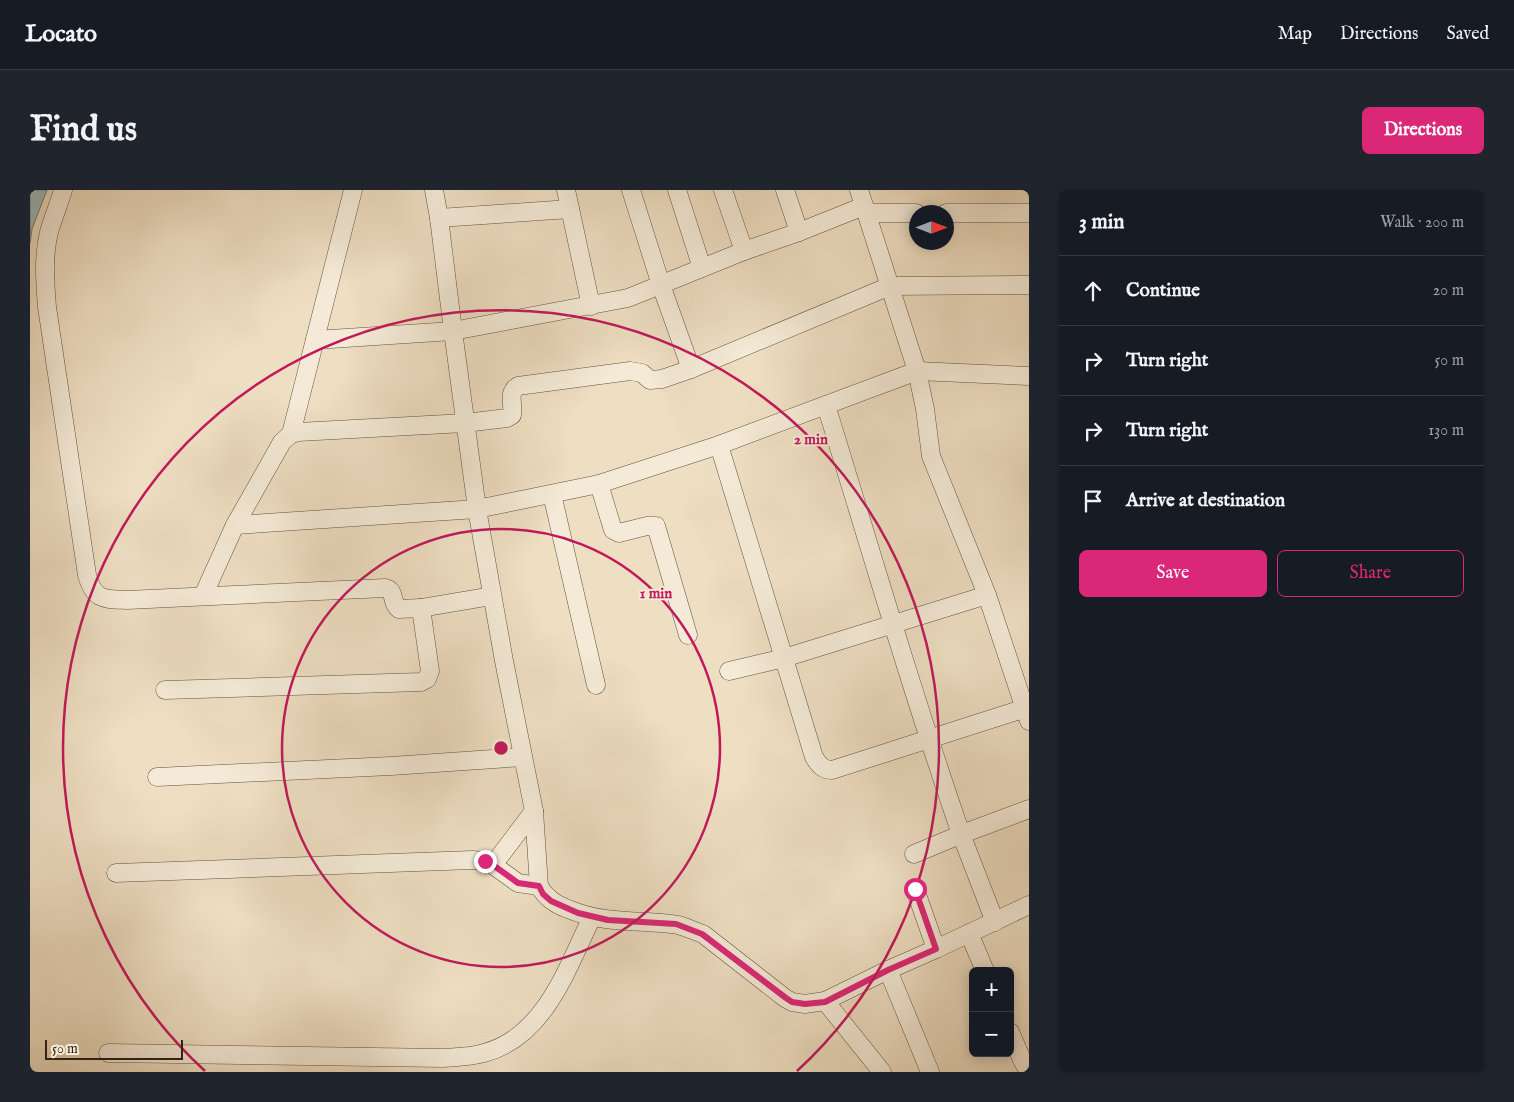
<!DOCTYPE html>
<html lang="en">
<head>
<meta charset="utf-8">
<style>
  :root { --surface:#171b24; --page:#20242c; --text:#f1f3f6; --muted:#9ea1a6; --line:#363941; --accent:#db2777 }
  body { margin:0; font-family:"IM FELL English",serif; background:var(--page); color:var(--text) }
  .controls { position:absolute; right:15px; bottom:15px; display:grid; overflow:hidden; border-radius:8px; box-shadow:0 2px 12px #0003 }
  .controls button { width:45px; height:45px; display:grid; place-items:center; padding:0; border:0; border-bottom:1px solid var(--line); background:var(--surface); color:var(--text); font:25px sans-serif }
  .compass { position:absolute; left:879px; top:15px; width:45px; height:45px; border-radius:50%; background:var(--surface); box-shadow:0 2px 12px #0003; rotate:90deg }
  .scale { position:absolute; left:15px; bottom:12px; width:138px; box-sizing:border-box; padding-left:5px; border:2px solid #342314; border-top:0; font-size:14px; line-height:18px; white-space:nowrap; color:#342314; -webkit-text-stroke:4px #f4ead7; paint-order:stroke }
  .stop { position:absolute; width:15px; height:15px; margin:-11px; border:4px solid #db2777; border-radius:50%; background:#fff }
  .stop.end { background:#db2777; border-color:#fff; box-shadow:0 1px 5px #0008 }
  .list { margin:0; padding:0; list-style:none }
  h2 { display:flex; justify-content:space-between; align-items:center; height:65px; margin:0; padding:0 20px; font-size:21px }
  h2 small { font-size:16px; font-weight:400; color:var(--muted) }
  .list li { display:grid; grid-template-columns:32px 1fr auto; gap:15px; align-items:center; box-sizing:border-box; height:70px; padding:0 20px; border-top:1px solid var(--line) }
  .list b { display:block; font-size:19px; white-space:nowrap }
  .list em { font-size:16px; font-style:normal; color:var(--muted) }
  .actions { display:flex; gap:10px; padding:15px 20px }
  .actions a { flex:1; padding:11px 0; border:1px solid var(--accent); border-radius:8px; text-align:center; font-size:18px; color:var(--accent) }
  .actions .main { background:var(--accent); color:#fff }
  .icon { flex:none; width:28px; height:28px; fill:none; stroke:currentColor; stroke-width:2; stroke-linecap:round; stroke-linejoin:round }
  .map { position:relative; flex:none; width:999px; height:882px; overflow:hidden; border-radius:8px }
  header { display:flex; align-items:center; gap:30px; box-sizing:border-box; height:70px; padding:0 25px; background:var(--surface); border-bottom:1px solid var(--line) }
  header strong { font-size:24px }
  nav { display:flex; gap:28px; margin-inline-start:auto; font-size:18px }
  .intro { display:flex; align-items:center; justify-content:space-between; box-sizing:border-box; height:120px; padding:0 30px }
  h1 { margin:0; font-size:35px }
  .button { padding:12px 22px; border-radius:8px; background:var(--accent); color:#fff; font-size:18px; font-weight:700 }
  main { display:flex; gap:30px; padding:0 30px }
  aside { flex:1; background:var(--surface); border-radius:8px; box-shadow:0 2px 12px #0003 }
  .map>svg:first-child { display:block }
  .water { fill:#9cbabc; stroke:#727e79 }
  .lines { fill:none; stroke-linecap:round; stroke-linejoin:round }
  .street-casing { stroke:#625240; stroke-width:19 }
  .street { stroke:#f4ead7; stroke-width:18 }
  .route { stroke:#db2777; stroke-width:6 }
  .ring { fill:none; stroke:#c2185b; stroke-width:2.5 }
  .centre { fill:#c2185b; stroke:#f4ead7; stroke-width:2.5 }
  .ring-label { font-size:15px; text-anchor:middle; font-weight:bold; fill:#c2185b; stroke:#f4ead7; stroke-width:4; stroke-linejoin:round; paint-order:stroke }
</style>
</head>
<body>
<header>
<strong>Locato</strong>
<nav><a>Map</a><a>Directions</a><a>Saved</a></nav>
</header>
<div class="intro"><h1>Find us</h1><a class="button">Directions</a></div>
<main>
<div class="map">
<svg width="999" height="882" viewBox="0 0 999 882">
  <rect width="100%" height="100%" fill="#eedec2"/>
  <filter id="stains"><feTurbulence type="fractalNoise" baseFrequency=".004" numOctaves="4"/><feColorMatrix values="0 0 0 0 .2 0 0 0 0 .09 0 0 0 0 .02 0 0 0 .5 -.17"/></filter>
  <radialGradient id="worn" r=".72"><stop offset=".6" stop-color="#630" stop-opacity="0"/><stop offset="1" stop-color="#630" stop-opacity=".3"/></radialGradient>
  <polygon class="water" points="0,0 17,0 2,39 0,53"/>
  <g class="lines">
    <g class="street-casing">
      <g id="street">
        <path d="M33 0C29 14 23 28 19 42 13 67 15 92 17 117L57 385C64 410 73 409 97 410L355 398C367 401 360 413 369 419L391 418 462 406"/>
        <path d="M404 0 409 28 423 141 447 319 474 471 504 621 509 696C516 708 525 714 538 719 564 730 590 731 617 732 627 733 638 733 648 735 656 737 664 741 673 744L755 808 762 812 775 814 795 811 858 780 906 759 999 715"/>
        <polyline points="536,0 561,116"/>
        <polyline points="601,0 631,95 661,179"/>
        <polyline points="647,0 672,78"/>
        <polyline points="693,0 714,61"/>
        <polyline points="755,0 769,42"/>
        <polyline points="829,0 887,181 895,219 901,266 957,405 999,531"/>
        <polyline points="837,23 886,23"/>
        <polyline points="916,23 999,23"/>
        <polyline points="409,28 540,19"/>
        <polyline points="285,150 423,141 598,108 714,61 769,42 834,16"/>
        <path d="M796 215C840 358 882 502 931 644 942 673 954 703 965 732"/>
        <polyline points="261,244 323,0"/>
        <path d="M689 255 784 567C789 575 793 580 802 580L999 517"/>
        <polyline points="569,294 583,340 589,343 617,336 626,336 658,445"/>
        <polyline points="522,304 566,495"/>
        <polyline points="205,335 447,319 569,294 689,255 887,181 999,186"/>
        <path d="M173 406 205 335 252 252 261 244 268 242 435 233 477 228 482 225C484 214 477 203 488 196L600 181 612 183 620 190 632 189 661 179 860 96 999 95"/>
        <polyline points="699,481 754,468 957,405"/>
        <polyline points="135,500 391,492 397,489 400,481 391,418"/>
        <polyline points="127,587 361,576 493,567"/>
        <polyline points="884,664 932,644 999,619"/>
        <polyline points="463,675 504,621"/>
        <polyline points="86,683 442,670 455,671 463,675 488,693 509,696"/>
        <polyline points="885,699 906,759"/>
        <polyline points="939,743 955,781"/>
        <polyline points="858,780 900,882"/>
        <polyline points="795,811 852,882"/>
        <polyline points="980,842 993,872 999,881"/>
        <path d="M78 863 413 868C426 867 441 867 454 863 515 847 537 778 562 727"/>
      </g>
    </g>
    <use href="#street" class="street"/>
  </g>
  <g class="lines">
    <polyline class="route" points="455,671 463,675 488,693 509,696 513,704 521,711 548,723 578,730 646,734 672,744 756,808 762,812 775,814 795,812 858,780 906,759 885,699"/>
  </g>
  <g class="ring">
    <circle cx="471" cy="558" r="219"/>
    <path d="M175 881A438 438 0 1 1 767 881"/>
  </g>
  <circle cx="471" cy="558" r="8" class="centre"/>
  <g class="ring-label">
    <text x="781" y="254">2 min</text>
    <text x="626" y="408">1 min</text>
  </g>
  <rect width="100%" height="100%" filter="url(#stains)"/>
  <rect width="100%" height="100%" fill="url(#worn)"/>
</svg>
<div class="controls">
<button>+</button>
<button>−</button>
</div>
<svg class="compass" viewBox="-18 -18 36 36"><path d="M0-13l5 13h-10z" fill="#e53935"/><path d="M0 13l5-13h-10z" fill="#9ea1a6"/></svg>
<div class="scale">50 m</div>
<div class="stop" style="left:885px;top:699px"></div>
<div class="stop end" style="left:455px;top:671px"></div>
</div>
<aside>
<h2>3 min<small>Walk · 200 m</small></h2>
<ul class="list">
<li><svg class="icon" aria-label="ahead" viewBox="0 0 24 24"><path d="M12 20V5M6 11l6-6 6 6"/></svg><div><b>Continue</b></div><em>20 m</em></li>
<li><svg class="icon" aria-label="right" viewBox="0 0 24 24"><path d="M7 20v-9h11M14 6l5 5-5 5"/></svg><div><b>Turn right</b></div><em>50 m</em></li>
<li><svg class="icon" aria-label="right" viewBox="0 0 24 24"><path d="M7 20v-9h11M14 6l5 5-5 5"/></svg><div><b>Turn right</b></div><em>130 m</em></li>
<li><svg class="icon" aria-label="arrive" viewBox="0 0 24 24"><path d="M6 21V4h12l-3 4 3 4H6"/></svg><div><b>Arrive at destination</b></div></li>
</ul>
<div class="actions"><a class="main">Save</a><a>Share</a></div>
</aside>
</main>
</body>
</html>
